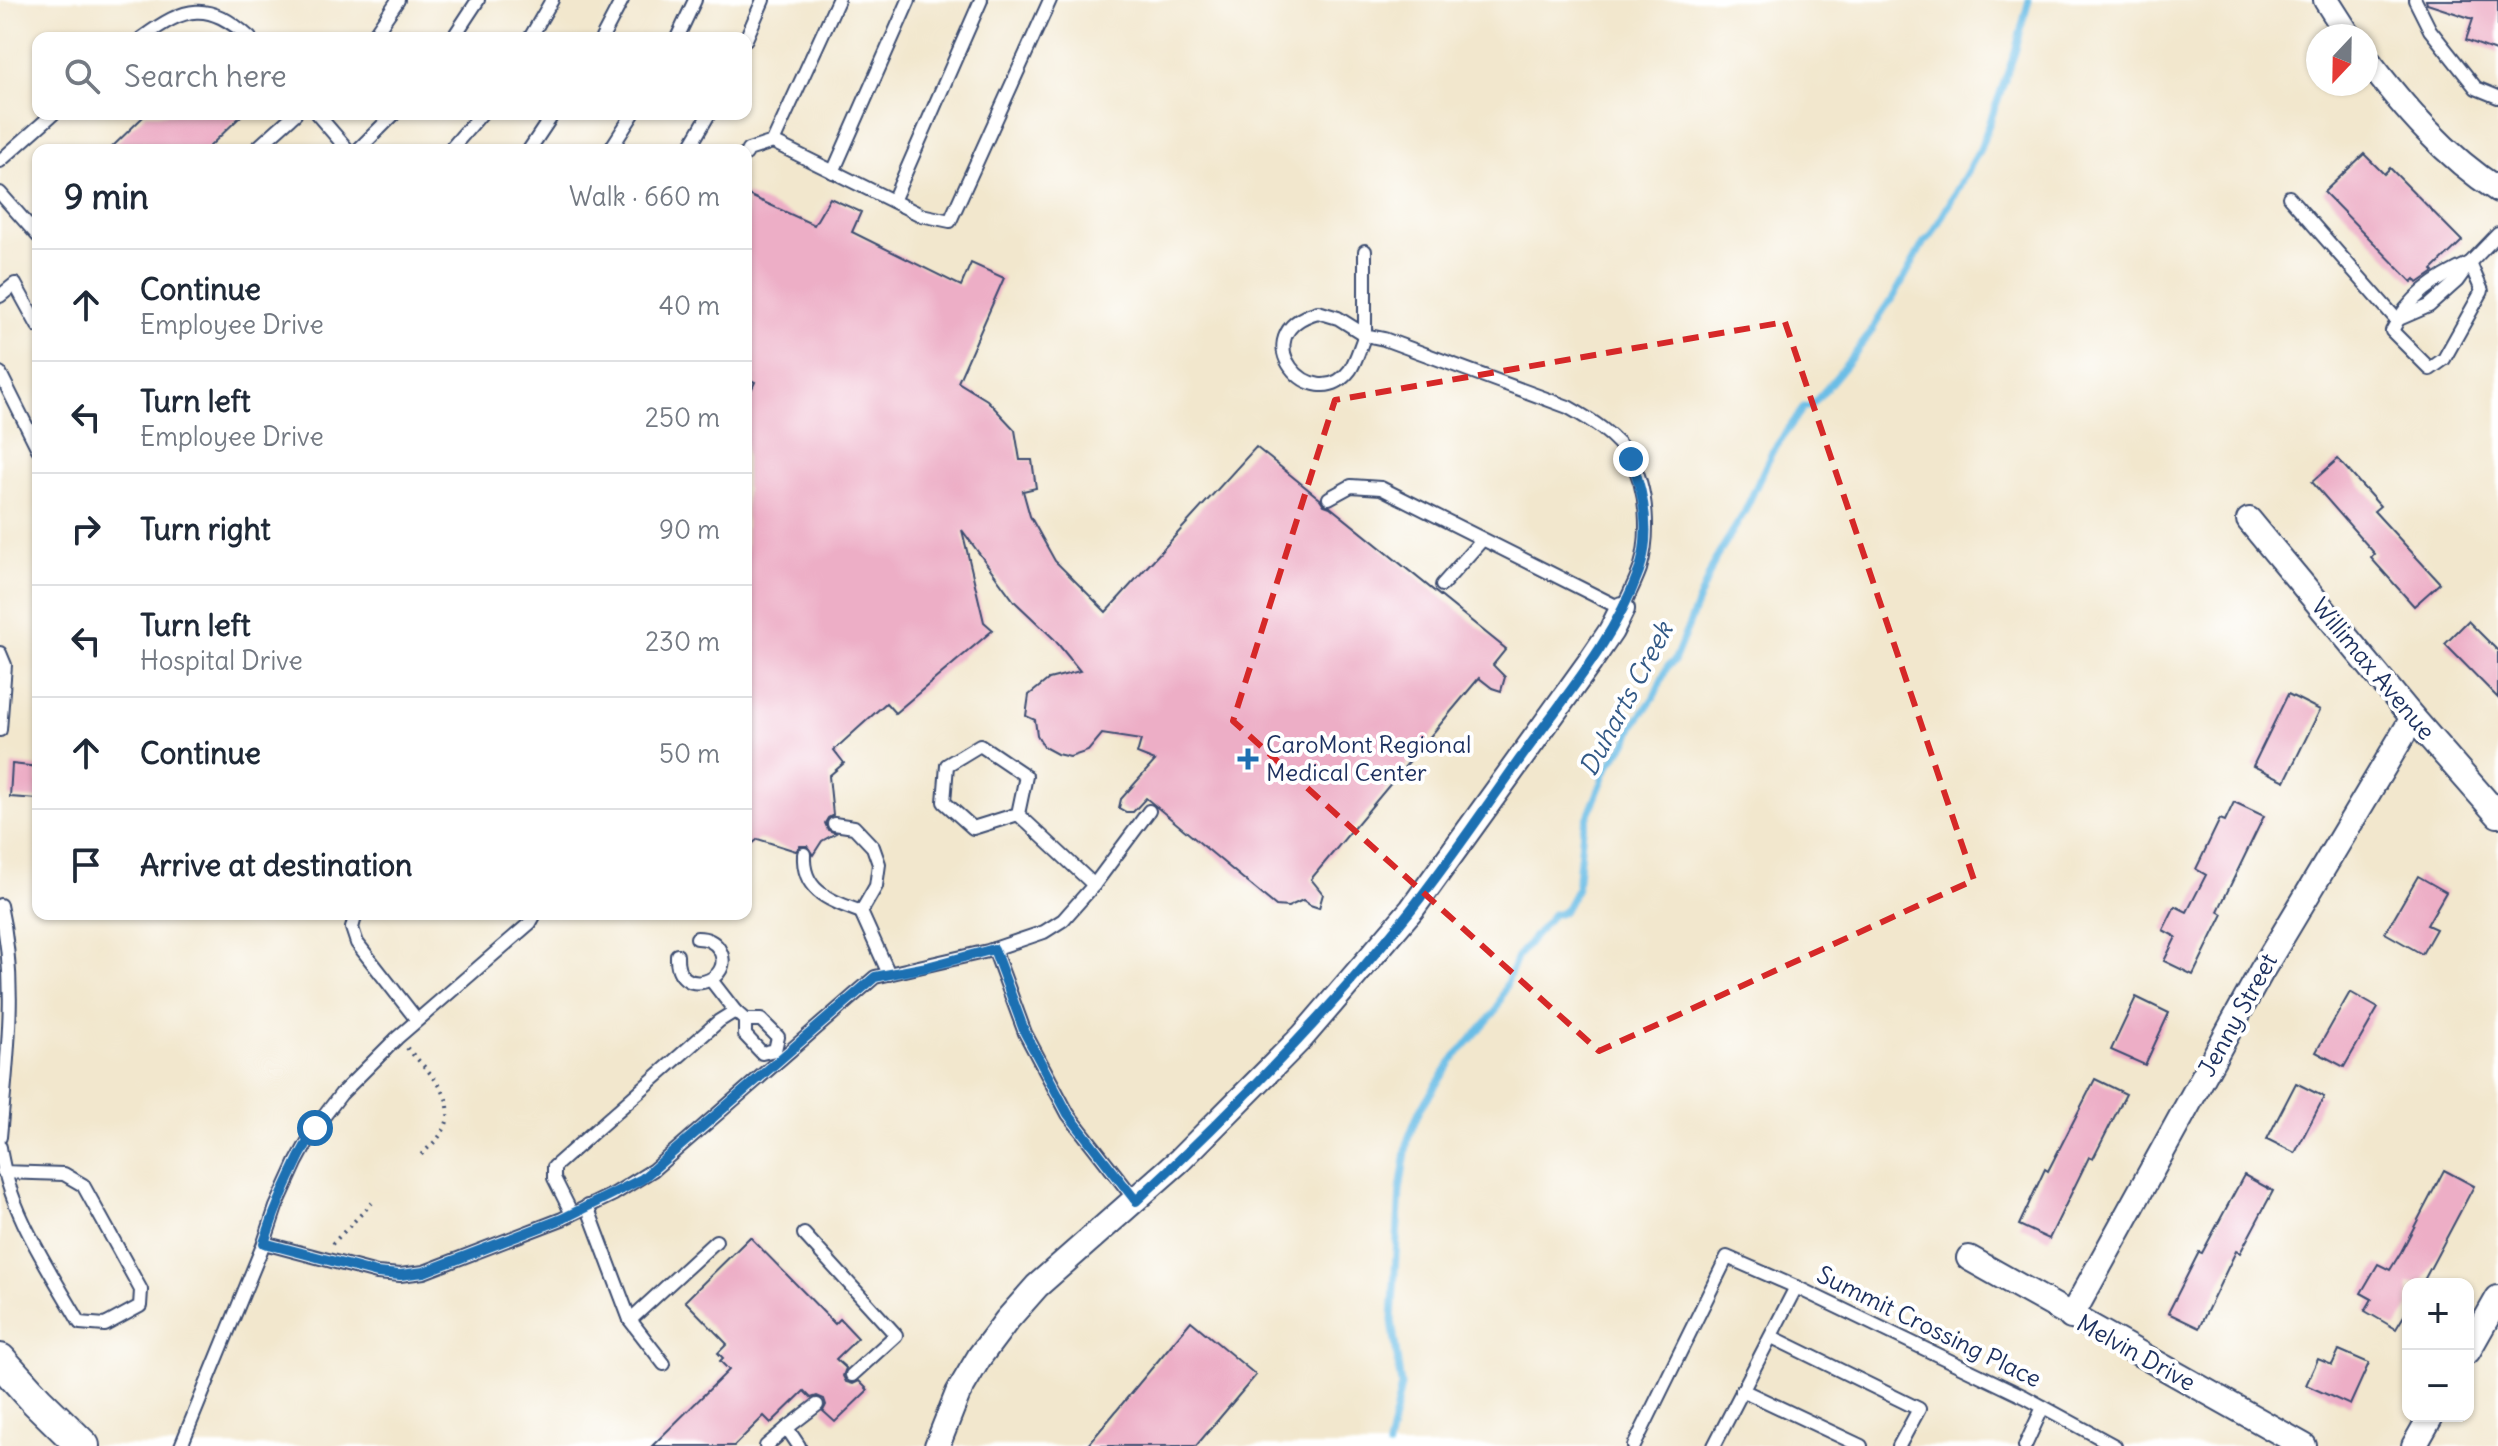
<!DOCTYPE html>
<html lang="en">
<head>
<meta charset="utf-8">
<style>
  :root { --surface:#fff; --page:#f2f2f3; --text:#1f2937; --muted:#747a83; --line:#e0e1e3 }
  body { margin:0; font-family:Delius,sans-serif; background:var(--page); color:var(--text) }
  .controls { position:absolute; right:24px; bottom:24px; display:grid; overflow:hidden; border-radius:16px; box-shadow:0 2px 6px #0004 }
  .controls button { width:72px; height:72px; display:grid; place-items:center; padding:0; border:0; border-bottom:2px solid var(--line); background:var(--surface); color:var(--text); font:40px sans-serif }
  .compass { position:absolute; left:2306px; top:24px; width:72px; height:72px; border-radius:50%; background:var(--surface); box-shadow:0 2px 6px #0004; rotate:202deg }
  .stop { position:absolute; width:24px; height:24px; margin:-18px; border:6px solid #1f6fb2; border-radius:50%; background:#fff }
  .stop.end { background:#1f6fb2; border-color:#fff; box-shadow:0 2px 8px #0008 }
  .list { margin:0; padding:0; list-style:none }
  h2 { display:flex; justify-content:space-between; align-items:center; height:104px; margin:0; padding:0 32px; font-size:34px }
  h2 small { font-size:26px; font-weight:400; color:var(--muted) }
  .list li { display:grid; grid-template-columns:52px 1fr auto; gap:24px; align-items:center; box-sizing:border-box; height:112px; padding:0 32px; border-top:2px solid var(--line) }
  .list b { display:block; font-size:30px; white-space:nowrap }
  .list p { margin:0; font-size:26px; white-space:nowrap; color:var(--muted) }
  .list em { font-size:26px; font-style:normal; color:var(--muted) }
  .icon { flex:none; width:44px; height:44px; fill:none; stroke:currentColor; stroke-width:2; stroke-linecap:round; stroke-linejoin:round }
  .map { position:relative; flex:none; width:2498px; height:1446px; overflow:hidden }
  .search { position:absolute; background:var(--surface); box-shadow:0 2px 6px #0004; left:32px; top:32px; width:720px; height:88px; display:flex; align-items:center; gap:20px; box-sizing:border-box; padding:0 28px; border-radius:16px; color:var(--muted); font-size:30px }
  .panel { position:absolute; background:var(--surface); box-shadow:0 2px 6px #0004; left:32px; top:144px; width:720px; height:776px; border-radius:16px }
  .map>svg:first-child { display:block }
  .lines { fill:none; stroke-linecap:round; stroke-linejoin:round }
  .stream { stroke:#6abde6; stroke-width:7 }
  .building { fill:#edaec6 }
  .service-casing { stroke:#3b4b6f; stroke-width:16 }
  .minor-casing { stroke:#3b4b6f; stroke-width:28 }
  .tertiary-casing { stroke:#3b4b6f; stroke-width:36 }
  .path { stroke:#3b4b6f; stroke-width:4; stroke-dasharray:2 6; stroke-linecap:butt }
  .service { stroke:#fff; stroke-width:12 }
  .minor { stroke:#fff; stroke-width:24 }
  .tertiary { stroke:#fff; stroke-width:32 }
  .route { stroke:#1f6fb2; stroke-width:10 }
  .marked { fill:none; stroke:#d62828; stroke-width:6; stroke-dasharray:16 10; stroke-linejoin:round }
  .poi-dot { fill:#1f6fb2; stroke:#fff; stroke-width:3 }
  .labels { text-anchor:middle; stroke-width:8; stroke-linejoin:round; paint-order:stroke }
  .street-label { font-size:24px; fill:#1b2f5e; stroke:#fff }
  .poi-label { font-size:24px; fill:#1b2f5e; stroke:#fff; text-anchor:start }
  .water-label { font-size:26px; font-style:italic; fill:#335a87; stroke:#fff }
</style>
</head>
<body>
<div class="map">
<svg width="2498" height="1446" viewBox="0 0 2498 1446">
  <rect width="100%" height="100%" fill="#fff"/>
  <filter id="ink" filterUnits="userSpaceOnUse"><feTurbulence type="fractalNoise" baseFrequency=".0125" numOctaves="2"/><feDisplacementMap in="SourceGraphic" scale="16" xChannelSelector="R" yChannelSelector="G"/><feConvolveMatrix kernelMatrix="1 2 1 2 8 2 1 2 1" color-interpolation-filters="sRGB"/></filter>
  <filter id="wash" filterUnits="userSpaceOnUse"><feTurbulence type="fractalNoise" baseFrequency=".006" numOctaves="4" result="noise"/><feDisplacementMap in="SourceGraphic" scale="32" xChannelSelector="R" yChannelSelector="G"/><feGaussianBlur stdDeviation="1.8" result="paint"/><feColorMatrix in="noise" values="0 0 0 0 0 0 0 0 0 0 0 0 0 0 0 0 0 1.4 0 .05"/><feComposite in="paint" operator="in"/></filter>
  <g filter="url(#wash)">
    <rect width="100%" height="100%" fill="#f2e7cd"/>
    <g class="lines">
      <path class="stream" d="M1388 1446 1401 1386 1392 1320 1400 1190 1408 1139 1420 1109 1455 1057 1496 1011 1517 957 1553 914H1559L1565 910 1577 888 1583 829 1608 767 1628 740 1634 725 1654 697 1667 667 1674 661 1716 558 1744 513 1772 452 1804 407H1810C1832 383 1852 358 1871 332 1878 321 1882 308 1892 300L1924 242 1931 236 1980 149 2015 52 2029 0"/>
    </g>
    <g id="blocks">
      <g class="building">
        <polygon points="2426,0 2498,0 2498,52 2466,40 2473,19 2427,4"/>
        <polygon points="146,114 243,114 206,150 109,150"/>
        <polygon points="2364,154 2384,174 2390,168 2462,241 2432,270 2434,272 2418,283 2415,279 2412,282 2324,192"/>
        <polygon points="746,194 814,225 830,198 861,212 852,232 961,286 971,263 1004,278 958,382 987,400 1015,430 1020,460 1032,460 1036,488 1023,491 1030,516 1055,561 1106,612 1256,447 1320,499 1324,505 1330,507 1506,649 1493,665 1505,677 1501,691 1492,688 1479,678 1311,879 1323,894 1319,908 1310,905 1303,900 1288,907 1276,906 1146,798 1133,812 1126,812 1119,808 1121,799 1155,761 1137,754 1141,740 1102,734 1088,751 1070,757 1057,754 1044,747 1037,735 1035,720 1026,716 1029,695 1049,679 1080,671 1054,639 1014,601 962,530 984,622 993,630 895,713 886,703 834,750 844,763 829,776 833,815 828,818 825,823 828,830 836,833 822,841 813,855 807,846 800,846 796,851 758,839 746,849 746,401 755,382 746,378"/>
        <polygon points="2338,459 2380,506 2374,511 2440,583 2414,606 2371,558 2375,554 2312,482"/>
        <polygon points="2468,621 2498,651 2498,698 2445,644"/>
        <polygon points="2288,694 2320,710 2285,781 2253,766"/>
        <polygon points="12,764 38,767 38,799 10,797"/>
        <polygon points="2234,802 2264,816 2218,911 2223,914 2193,975 2164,961 2176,937 2163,930 2175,906 2187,912 2206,875 2196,869 2220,819 2225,821"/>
        <polygon points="2418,876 2446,892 2427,925 2436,929 2422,954 2385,933"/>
        <polygon points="2350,992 2378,1008 2344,1067 2316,1052"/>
        <polygon points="2136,997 2169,1013 2145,1065 2111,1050"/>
        <polygon points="2095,1079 2126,1094 2093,1159 2089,1157 2049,1239 2019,1225 2045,1169 2048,1171"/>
        <polygon points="2296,1083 2324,1097 2295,1153 2267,1139"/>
        <polygon points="2444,1170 2474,1186 2422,1284 2408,1284 2408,1309 2396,1329 2365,1311 2372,1299 2361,1293 2378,1264 2390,1270 2401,1252"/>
        <polygon points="2244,1175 2273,1191 2240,1253 2236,1251 2199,1328 2168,1313 2199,1252 2202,1253"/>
        <polygon points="750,1237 835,1324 840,1319 858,1338 836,1359 846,1368 843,1376 846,1382 853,1384 859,1381 868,1390 835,1422 823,1411 826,1405 824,1399 817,1396 811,1398 804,1391 771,1423 764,1416 734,1446 652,1446 729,1370 720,1361 723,1358 718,1353 727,1344 685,1301"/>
        <polygon points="1191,1321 1256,1375 1196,1446 1087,1446"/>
        <polygon points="2339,1350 2369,1363 2350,1405 2306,1385 2318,1359 2332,1365"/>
      </g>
    </g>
  </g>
  <g filter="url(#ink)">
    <use href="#blocks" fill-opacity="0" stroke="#3b4b6f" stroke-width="2"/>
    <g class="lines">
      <g class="service-casing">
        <g id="service">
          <polyline points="2415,0 2430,30 2476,88 2498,97"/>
          <path d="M142 38C186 6 207 0 250 38"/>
          <polyline points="372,38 398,0"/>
          <polyline points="453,38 478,0"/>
          <polyline points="530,38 552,0"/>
          <polyline points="602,38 622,0"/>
          <polyline points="677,38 695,0"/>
          <polyline points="746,39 763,0"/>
          <polyline points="317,114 348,150"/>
          <polyline points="773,142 838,0"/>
          <polyline points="255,150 295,114"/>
          <polyline points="358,150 394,114"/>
          <polyline points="450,150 481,114"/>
          <polyline points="529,150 553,114"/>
          <polyline points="610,150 633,114"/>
          <polyline points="688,150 709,114"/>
          <polyline points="746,154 748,150 773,142 921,215 950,221 1050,0"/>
          <polyline points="0,161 53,114"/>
          <polyline points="833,172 909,0"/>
          <polyline points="0,193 38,236"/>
          <polyline points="2289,197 2397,320"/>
          <polyline points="893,201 981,0"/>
          <path d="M2470 263 2482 291 2444 359 2430 369 2392 331C2408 297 2437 278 2470 263Z"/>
          <polyline points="0,296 15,284 38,326"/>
          <path d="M1318 312 1338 318 1365 335C1360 346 1357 359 1350 370 1313 419 1240 334 1318 312Z"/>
          <polyline points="2399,319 2429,306 2457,281 2470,263 2498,234"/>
          <polyline points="0,373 38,449"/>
          <path d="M1329 498 1351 486 1381 488 1622 609C1628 596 1635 583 1640 569 1650 536 1648 489 1630 458 1616 435 1591 420 1568 407L1384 339 1365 335V251"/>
          <polyline points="1442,585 1482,540"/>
          <polyline points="0,653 5,665 0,730"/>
          <polyline points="1018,814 1026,776 980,745 947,765 944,802 973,828 1018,814 1094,885"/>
          <path d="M804 854C802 892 830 900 861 912L876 886 879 864 873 847 854 827 834 824"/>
          <path d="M0 905C18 984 7 1057 0 1137"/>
          <polyline points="861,912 889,974"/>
          <polyline points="359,914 355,917 352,928 357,943 417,1020"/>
          <polyline points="994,949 1025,1033 1068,1114 1136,1201"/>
          <path d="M677 955C675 1002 738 981 719 949 714 941 706 938 697 938"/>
          <polyline points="711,980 735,1011"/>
          <polygon points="745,1020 761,1020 778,1037 775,1050 762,1053 745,1035"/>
          <path d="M0 1147C9 1212 48 1267 80 1323L105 1325 140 1306 141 1290 83 1185 64 1174 3 1172"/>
          <polyline points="587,1206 630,1320 664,1364"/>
          <polyline points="572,1214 554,1178 554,1167 719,1021 735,1011 745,1020"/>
          <polyline points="804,1234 896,1335 852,1375"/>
          <polyline points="264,1243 377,1273 400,1275 424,1272 562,1219 614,1194 653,1170 875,977 988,951 1044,932 1063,920 1094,885 1149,811"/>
          <polyline points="630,1320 716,1241"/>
          <polyline points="1772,1337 1919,1409 1899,1446"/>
          <polyline points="1742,1390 1861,1446"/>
          <polyline points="787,1428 817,1405"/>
          <polyline points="181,1446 264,1243 276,1207 296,1163 315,1128 341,1094 397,1038 530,923 535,914"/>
          <polyline points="766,1446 787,1428 799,1446"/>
          <polyline points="1634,1446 1727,1257 1796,1287"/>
          <polyline points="1714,1446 1796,1287 2025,1397 2115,1446"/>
          <polyline points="2025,1446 2043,1407"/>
        </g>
      </g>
      <g class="minor-casing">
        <g id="minor">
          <polyline points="2326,0 2349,36"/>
          <path d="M2366 58C2404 108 2445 156 2498 190"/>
          <polyline points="2249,520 2413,718 2498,815"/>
          <polyline points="1969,1258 2304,1446"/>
          <polyline points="2071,1317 2261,972 2413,718"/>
          <polyline points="2468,1351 2498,1298"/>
          <polyline points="937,1446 958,1393 980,1356 1007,1320 1037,1286 1180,1160 1303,1036 1412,909 1590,662 1611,631 1622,609"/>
          <polyline points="2414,1446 2431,1416"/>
        </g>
      </g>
      <g class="tertiary-casing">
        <polyline id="tertiary" points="0,1360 37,1401 83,1446"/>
      </g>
      <g class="path">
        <path d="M407 1048C428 1072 464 1100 441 1134 436 1142 426 1149 419 1157"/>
        <polyline points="332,1244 372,1203"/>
      </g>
      <use href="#service" class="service"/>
      <use href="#minor" class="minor"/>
      <use href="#tertiary" class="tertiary"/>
    </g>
  </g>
  <g class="lines" filter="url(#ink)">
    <path class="route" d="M315 1128C294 1165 277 1202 264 1243L377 1273 400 1275 424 1272 562 1219 642 1179 875 977 927 967 994 949 1025 1033 1068 1114 1136 1201C1234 1110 1327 1015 1410 911 1449 862 1484 810 1520 759 1563 699 1614 641 1639 571 1652 533 1644 494 1631 459"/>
  </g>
  <path class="marked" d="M1785 322 1974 880 1599 1051 1233 721 1335 400Z"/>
  <path class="poi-dot" d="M1244 747h8v8h8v8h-8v8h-8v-8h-8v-8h8z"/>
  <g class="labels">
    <g class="street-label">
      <text transform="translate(2373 669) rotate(50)" y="8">Willimax Avenue</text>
      <text transform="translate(2238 1015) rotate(-61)" y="8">Jenny Street</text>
      <text transform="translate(1929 1327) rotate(26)" y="8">Summit Crossing Place</text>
      <text transform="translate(2136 1353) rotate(29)" y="8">Melvin Drive</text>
    </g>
    <g class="poi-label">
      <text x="1266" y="753">CaroMont Regional<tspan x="1266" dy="28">Medical Center</tspan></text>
    </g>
    <g class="water-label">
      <text transform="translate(1626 699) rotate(-62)" y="9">Duharts Creek</text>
    </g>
  </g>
</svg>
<div class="controls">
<button>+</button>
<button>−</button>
</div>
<svg class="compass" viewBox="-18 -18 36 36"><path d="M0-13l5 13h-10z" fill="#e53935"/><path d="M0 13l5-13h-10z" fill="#747a83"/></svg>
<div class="stop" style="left:315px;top:1128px"></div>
<div class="stop end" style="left:1631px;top:459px"></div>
<div class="search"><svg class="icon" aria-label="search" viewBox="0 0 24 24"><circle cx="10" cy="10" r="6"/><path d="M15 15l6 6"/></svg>Search here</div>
<section class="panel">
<h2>9 min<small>Walk · 660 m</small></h2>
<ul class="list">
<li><svg class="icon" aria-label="ahead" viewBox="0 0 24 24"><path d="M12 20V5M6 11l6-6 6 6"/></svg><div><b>Continue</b><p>Employee Drive</p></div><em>40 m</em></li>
<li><svg class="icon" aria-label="left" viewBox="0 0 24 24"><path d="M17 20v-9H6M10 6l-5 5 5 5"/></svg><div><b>Turn left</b><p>Employee Drive</p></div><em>250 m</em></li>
<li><svg class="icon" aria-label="right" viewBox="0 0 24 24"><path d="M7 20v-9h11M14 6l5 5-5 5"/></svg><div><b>Turn right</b></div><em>90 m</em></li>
<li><svg class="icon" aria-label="left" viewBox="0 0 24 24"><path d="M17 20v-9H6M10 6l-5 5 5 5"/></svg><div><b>Turn left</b><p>Hospital Drive</p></div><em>230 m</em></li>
<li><svg class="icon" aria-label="ahead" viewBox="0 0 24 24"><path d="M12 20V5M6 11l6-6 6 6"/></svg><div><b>Continue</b></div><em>50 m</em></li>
<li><svg class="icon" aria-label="arrive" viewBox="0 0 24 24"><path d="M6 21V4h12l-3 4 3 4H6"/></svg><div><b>Arrive at destination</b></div></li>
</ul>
</section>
</div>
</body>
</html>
